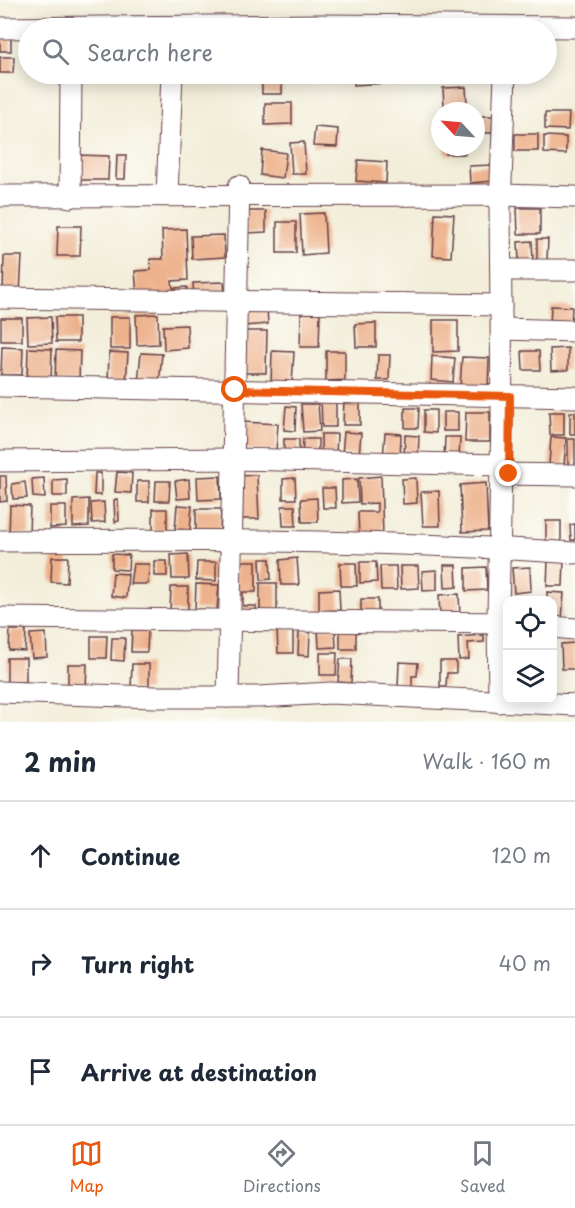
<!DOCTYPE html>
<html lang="en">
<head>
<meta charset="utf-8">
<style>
  :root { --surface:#fff; --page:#f2f2f3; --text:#1f2937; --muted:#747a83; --line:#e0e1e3; --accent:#ea580c }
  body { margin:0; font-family:"Playpen Sans",sans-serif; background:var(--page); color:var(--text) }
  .controls { position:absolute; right:18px; bottom:18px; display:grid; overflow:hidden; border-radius:12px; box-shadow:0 3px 15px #0003 }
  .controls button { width:54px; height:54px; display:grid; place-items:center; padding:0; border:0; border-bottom:2px solid var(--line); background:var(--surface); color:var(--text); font:30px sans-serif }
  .compass { position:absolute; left:431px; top:102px; width:54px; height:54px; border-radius:50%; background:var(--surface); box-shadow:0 3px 15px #0003; rotate:296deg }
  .stop { position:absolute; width:18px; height:18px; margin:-14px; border:4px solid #ea580c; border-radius:50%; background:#fff }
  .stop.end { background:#ea580c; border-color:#fff; box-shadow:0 2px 6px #0008 }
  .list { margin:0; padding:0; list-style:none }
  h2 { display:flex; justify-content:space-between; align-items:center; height:78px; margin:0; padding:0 24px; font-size:26px }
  h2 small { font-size:20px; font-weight:400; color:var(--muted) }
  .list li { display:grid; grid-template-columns:39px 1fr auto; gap:18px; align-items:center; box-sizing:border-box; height:108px; padding:0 24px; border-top:2px solid var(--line) }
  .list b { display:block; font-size:22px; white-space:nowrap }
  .list em { font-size:20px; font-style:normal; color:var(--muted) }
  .icon { flex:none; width:33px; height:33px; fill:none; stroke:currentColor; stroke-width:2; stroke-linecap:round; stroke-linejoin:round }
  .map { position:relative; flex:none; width:575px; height:722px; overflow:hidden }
  .search { position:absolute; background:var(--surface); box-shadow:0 3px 15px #0003; left:18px; right:18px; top:18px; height:66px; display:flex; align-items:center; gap:15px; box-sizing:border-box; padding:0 21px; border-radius:33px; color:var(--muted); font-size:22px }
  .sheet { height:402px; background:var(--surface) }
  nav { display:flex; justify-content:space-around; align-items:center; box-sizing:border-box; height:84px; border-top:2px solid var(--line); background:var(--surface); font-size:16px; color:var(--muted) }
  nav a { display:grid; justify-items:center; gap:3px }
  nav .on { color:var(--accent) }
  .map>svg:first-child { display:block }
  .building { fill:#edb18b }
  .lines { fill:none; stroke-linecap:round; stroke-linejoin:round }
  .minor-casing { stroke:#633e45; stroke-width:23 }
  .minor { stroke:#fff; stroke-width:21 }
  .route { stroke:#ea580c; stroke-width:8 }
</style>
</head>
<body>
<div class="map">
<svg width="575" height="722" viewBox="0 0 575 722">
  <rect width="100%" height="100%" fill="#fdfcf7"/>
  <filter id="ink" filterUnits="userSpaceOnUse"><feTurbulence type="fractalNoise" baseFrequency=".0167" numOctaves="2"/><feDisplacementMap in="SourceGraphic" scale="12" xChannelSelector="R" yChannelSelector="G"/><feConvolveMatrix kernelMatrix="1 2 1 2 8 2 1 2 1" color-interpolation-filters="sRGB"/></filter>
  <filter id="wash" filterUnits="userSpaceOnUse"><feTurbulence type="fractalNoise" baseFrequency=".008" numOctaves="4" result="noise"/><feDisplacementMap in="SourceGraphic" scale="24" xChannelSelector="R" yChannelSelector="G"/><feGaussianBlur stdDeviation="1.35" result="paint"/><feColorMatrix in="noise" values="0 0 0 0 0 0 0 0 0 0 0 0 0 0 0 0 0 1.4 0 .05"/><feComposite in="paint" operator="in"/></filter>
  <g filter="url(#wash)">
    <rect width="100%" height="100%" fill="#f3eed9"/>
    <g id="blocks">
      <g class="building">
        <rect x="0" y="38" width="11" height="13"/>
        <polygon points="0,57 14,57 13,73 0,73"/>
        <polygon points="353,74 386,74 387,83 354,85"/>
        <rect x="262" y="77" width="20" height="17"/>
        <polygon points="466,87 467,104 444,105 443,88"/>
        <polygon points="265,103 292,103 292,124 265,125"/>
        <polygon points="545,113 569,113 568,130 545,129"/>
        <polygon points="476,116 493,116 492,133 476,133"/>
        <polygon points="315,127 338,129 337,147 313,146"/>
        <rect x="515" y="134" width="23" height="17"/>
        <polygon points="544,136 566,137 566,154 544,153"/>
        <polygon points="304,142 306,174 292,174 290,143"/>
        <polygon points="445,147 465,147 465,154 446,154"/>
        <polygon points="262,150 286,153 283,178 260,175"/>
        <polygon points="77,155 109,156 108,180 76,180"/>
        <polygon points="117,155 126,155 125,179 116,179"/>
        <polygon points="358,160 387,162 386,183 356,181"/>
        <polygon points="493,165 494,181 470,183 469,166"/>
        <polygon points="517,208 540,208 540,234 518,234"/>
        <polygon points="246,211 266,211 266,232 246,233"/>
        <polygon points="324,213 326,253 302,255 300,214"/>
        <polygon points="435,213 454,214 451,257 433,256"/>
        <rect x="277" y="222" width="19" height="31"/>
        <polygon points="58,226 81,226 80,256 57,256"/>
        <polygon points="186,229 188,280 172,281 173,288 187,287 187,294 137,296 135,271 151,270 150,259 163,259 162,230"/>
        <polygon points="224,235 225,257 192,259 191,236"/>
        <polygon points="537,239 548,239 547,260 537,261"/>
        <polygon points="532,241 533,261 519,262 518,242"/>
        <polygon points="4,256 22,256 20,294 3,294"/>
        <polygon points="224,282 225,296 194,298 193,283"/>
        <polygon points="551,306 572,307 571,327 550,326"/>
        <polygon points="267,308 268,324 243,326 242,311"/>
        <polygon points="301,313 320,313 319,347 300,347"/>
        <polygon points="158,314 159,344 137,345 136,315"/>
        <polygon points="51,317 52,343 28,344 27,318"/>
        <polygon points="55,317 78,317 78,342 56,342"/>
        <rect x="110" y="317" width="20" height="32"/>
        <rect x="1" y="318" width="21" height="23"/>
        <polygon points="433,320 458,320 458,351 433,352"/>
        <polygon points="376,323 376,347 356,347 355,324"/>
        <polygon points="187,325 188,348 164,350 163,326"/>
        <polygon points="243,331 267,331 266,373 243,373"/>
        <polygon points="2,347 23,348 22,375 1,375"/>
        <polygon points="28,348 52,349 51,380 27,380"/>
        <polygon points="568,348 568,370 551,371 550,349"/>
        <polygon points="56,350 80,351 79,381 55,381"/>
        <polygon points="272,351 294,352 292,384 271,383"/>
        <polygon points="326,351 345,351 345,380 326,381"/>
        <polygon points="522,351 539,351 540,370 523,370"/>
        <polygon points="109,352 128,353 126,384 108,384"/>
        <polygon points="141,353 162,354 159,384 138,382"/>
        <polygon points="378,355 390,355 389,380 377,380"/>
        <polygon points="432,356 455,358 453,382 431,380"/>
        <polygon points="462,357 489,358 488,389 460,388"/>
        <polygon points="321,397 336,397 336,427 322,427"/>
        <polygon points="360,398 360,425 343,425 344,399"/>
        <polygon points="301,404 318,404 320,431 303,432"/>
        <polygon points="286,406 296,407 295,431 284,430"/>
        <polygon points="405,408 419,408 418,428 405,428"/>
        <polygon points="424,410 436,410 436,433 424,432"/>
        <rect x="443" y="412" width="15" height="19"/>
        <polygon points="466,412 490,412 490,442 465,442"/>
        <polygon points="549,412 564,412 564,435 550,435"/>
        <rect x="570" y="412" width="5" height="22"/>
        <polygon points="243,422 278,424 276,451 242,449"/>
        <polygon points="344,432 361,433 359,456 342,455"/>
        <polygon points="385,433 401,434 400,459 383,458"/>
        <polygon points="321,434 337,434 336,456 321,456"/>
        <polygon points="405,435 419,436 418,460 404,459"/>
        <polygon points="445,437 460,437 459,461 444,460"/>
        <polygon points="551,437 566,438 564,466 549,465"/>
        <rect x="284" y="439" width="15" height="15"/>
        <polygon points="303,439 318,439 318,458 302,457"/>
        <rect x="568" y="439" width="7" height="26"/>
        <polygon points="117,472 132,473 131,493 115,492"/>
        <polygon points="95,473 101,473 101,495 94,495"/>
        <polygon points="257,475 259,519 240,519 239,476"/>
        <polygon points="0,476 6,476 7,501 0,502"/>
        <polygon points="220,476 221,499 198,500 197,477"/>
        <polygon points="381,476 383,536 359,537 358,512 377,512 377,503 360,504 359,478"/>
        <polygon points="44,478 45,498 33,497 32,479"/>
        <polygon points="295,478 296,499 283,499 283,479"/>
        <polygon points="416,478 417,503 403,504 402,479"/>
        <polygon points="67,479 67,496 53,496 53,480"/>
        <polygon points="189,479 190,498 177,499 175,481"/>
        <polygon points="357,479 358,502 342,503 342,480"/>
        <rect x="137" y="481" width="12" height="21"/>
        <polygon points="156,481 170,481 169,501 155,501"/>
        <polygon points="25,482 27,498 13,499 12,484"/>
        <polygon points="486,483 488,531 462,532 460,485"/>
        <polygon points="322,488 335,488 336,508 323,508"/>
        <polygon points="439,491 440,526 423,526 421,492"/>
        <polygon points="317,498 318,522 302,522 301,499"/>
        <polygon points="89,499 89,526 73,527 73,500"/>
        <polygon points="118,499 119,521 115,522 114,500"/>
        <polygon points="104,502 105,522 92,523 91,503"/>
        <polygon points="10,505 30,506 29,534 9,534"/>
        <polygon points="177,505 192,506 190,530 175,529"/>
        <polygon points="50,506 66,506 66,527 50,528"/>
        <polygon points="282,506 295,506 296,526 283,526"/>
        <rect x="153" y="509" width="14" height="22"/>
        <polygon points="196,509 221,509 220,533 196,533"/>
        <rect x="546" y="521" width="15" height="25"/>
        <polygon points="575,524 575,540 571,540 570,525"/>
        <polygon points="112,554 129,555 128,570 112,569"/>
        <polygon points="188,554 189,579 172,579 171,555"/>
        <polygon points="52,557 68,557 67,583 51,582"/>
        <polygon points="297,558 299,585 281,585 280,560"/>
        <polygon points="260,559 270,559 271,579 261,580"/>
        <polygon points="548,560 564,561 563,586 547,586"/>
        <rect x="154" y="561" width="13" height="15"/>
        <polygon points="236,561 256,561 256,592 243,592 243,606 256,606 256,611 236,611"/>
        <polygon points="197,562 216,562 216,581 196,580"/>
        <polygon points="360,562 376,562 377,582 360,583"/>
        <polygon points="340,563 356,563 357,586 341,586"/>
        <polygon points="133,564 149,564 148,584 130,584"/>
        <polygon points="444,565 456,565 457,587 445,588"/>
        <polygon points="380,566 396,566 397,590 381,590"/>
        <polygon points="400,566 418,566 419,588 401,589"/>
        <polygon points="486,567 487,590 466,591 466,568"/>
        <polygon points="530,567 531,591 514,593 512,568"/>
        <polygon points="437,570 437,590 423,591 422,571"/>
        <polygon points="113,573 128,574 126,598 111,596"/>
        <rect x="260" y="583" width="17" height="32"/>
        <polygon points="196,584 219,585 217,610 195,609"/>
        <polygon points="171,587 188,587 188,612 170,611"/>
        <polygon points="339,589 340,610 319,611 319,590"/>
        <polygon points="547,592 564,593 562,620 552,619 552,600 547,600"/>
        <polygon points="459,594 460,617 440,618 439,595"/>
        <polygon points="361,599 378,599 378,615 361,616"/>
        <polygon points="277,628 293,628 293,653 278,653"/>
        <polygon points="335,628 336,647 319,648 318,629"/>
        <rect x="340" y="629" width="16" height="20"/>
        <polygon points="10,630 26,630 25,651 9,650"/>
        <polygon points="132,630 148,630 147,652 131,652"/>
        <polygon points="299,631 310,631 309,656 298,655"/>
        <polygon points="46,633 47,657 32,658 30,634"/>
        <polygon points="484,635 484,642 468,643 469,659 459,660 458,637"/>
        <polygon points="91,636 107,636 106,658 91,658"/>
        <polygon points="112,638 125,638 124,661 111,660"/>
        <polygon points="575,643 575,669 562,669 561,644"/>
        <polygon points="320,653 337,653 336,675 320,675"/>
        <rect x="7" y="658" width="19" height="24"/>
        <polygon points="340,659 352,659 351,683 338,682"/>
        <polygon points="440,661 456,661 456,673 447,673 446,686 440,686"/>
        <polygon points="399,662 418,663 417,676 412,676 412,688 398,687"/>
        <polygon points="68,664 87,664 86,688 68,688"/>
        <polygon points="132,664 149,664 149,690 131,690"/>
      </g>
    </g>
  </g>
  <g filter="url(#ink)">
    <use href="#blocks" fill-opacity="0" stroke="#633e45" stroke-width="1.5"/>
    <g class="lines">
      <g class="minor-casing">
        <g id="minor">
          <polyline points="0,28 320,25 575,27"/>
          <polyline points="167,195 172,74"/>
          <polyline points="0,196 501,195 575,197"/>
          <polyline points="70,197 71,74"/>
          <polyline points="501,270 575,270"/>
          <polyline points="0,298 501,305"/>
          <polyline points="502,329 575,331"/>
          <polyline points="0,386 575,397"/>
          <polyline points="0,461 233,459 501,465"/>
          <polyline points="501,474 575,475"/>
          <path d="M0 541C192 539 384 540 575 553"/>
          <polyline points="0,618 508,623"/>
          <polyline points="552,627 575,629"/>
          <polyline points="0,692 155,697 258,697 331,693 575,705"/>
          <polyline points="228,697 239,186"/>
          <polyline points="499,702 498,616 502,416 500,208 505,74"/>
        </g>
      </g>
      <use href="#minor" class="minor"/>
    </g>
  </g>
  <g class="lines" filter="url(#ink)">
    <polyline class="route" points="235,390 510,396 509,474"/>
  </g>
</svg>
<div class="controls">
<button><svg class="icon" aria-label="locate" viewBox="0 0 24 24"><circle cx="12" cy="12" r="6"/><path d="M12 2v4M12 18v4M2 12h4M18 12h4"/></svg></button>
<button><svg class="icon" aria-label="layers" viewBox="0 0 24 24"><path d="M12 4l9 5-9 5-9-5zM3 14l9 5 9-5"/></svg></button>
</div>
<svg class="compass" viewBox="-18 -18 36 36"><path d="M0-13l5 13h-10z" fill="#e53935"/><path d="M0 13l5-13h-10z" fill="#747a83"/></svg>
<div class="stop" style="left:235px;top:390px"></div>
<div class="stop end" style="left:509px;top:474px"></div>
<div class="search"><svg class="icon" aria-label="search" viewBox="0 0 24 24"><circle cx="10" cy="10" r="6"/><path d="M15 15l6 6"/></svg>Search here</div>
</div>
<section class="sheet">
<h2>2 min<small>Walk · 160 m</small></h2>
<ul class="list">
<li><svg class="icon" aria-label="ahead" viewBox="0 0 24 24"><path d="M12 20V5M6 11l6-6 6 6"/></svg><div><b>Continue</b></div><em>120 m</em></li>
<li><svg class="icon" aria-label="right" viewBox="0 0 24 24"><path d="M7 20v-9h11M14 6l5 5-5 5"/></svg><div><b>Turn right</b></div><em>40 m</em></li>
<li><svg class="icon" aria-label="arrive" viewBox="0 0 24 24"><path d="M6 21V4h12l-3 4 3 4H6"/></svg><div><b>Arrive at destination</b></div></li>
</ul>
</section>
<nav>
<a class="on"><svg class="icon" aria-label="map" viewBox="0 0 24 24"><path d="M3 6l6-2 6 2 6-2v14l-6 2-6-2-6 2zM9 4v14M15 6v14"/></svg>Map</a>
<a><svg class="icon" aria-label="directions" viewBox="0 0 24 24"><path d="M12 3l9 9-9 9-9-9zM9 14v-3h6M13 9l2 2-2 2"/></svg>Directions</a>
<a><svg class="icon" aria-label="saved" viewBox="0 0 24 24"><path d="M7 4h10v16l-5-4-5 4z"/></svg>Saved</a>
</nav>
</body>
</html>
